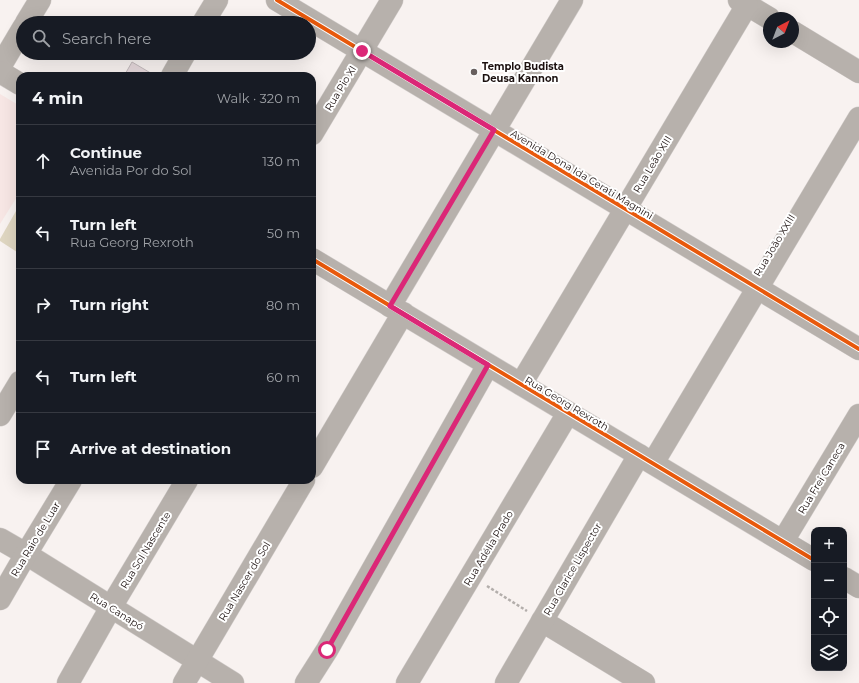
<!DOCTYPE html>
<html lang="en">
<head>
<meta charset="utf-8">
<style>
  :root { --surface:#171b24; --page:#20242c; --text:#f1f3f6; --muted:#9ea1a6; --line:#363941 }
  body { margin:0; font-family:Montserrat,sans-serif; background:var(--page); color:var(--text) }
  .controls { position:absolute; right:12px; bottom:12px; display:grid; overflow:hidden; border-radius:8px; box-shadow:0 4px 16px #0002 }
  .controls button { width:36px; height:36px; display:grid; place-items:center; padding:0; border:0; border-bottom:1px solid var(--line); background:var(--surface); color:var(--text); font:20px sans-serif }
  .compass { position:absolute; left:763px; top:12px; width:36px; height:36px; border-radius:50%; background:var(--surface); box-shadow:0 4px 16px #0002; rotate:42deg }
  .stop { position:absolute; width:12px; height:12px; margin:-9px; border:3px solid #db2777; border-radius:50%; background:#fff }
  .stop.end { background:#db2777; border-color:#fff; box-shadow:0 1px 4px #0008 }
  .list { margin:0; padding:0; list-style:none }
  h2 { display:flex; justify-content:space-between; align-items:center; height:52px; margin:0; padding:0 16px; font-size:17px }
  h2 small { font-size:13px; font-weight:400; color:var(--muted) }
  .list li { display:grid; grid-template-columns:26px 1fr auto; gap:12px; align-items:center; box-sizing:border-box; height:72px; padding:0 16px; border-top:1px solid var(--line) }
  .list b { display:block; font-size:15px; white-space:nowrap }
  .list p { margin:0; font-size:13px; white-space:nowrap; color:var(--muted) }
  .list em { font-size:13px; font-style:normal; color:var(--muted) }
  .icon { flex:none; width:22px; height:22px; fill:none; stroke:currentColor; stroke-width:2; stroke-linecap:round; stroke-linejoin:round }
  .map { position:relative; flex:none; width:859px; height:683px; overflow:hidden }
  .search { position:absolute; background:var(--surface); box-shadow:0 4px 16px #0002; left:16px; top:16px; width:300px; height:44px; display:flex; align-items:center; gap:10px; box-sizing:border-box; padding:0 14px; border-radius:22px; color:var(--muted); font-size:15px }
  .panel { position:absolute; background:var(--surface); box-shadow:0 4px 16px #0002; left:16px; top:72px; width:300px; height:412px; border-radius:12px }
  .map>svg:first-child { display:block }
  .built { fill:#f7e6e4 }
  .green { fill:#dfd6c1 }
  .building { fill:#e5d8db; stroke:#c3babc }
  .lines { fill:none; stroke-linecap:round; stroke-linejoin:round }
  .minor-casing { stroke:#d4cfcd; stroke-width:23 }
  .path { stroke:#b3aeab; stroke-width:2.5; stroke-dasharray:3 2; stroke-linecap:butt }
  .minor { stroke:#b7b1ac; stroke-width:22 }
  .cycleway-casing { stroke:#fff; stroke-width:6 }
  .cycleway { stroke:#e8590c; stroke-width:4 }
  .route { stroke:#db2777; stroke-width:5 }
  .poi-dot { fill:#685f5e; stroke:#fff; stroke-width:1.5 }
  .labels { text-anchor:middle; stroke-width:4; stroke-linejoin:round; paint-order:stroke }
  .poi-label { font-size:10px; font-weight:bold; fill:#1b100f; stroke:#fff; text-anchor:start }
  .street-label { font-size:10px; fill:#1b100f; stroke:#fff }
</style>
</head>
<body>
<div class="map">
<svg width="859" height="683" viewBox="0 0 859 683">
  <rect width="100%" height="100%" fill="#f8f2f0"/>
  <polygon class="built" points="0,94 20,106 20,192 0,224"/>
  <polygon class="green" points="20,204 20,254 0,241 0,239"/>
  <polygon class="building" points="132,62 154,75 153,76 124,76"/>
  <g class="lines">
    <g class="minor-casing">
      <g id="minor">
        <polyline points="277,0 859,349"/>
        <polyline points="739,0 769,18"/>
        <polyline points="26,23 40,0"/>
        <polyline points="203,23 217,0"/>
        <polyline points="793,32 859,72"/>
        <polyline points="0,67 23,28"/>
        <polyline points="0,72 20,84"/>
        <polyline points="172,76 185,53"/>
        <polyline points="312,134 392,0"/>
        <polyline points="312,259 814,560"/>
        <polyline points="390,306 572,0"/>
        <polyline points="521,384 747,5"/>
        <polyline points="0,415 20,382"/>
        <polyline points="653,463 859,118"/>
        <polyline points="312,467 403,313"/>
        <polyline points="0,539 26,554 233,683"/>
        <polyline points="783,541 859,415"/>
        <polyline points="844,578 859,587"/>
        <polyline points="0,599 26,554 71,480"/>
        <polyline points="542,621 644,683"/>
        <polyline points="68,683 111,607 187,480"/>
        <polyline points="184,683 304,480"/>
        <polyline points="306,683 327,650 488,365"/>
        <polyline points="407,683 568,413"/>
        <polyline points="506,683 639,455"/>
      </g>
    </g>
    <polyline class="path" points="487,586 527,611"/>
    <use href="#minor" class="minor"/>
    <g class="cycleway-casing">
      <g id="cycleway">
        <polyline points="277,0 859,349"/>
        <polyline points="312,259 814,560"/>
      </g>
    </g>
    <use href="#cycleway" class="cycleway"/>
  </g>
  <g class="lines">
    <polyline class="route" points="327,650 488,365 390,306 494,130 362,51"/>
  </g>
  <circle class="poi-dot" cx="474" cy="72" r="4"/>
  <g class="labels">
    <g class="poi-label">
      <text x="482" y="70">Templo Budista<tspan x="482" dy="12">Deusa Kannon</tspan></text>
    </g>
    <g class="street-label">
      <text transform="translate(340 88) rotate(-59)" y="4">Rua Pio XI</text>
      <text transform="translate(652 164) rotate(-59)" y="4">Rua Leão XIII</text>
      <text transform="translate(582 174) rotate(31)" y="4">Avenida Dona Ida Cerati Magnini</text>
      <text transform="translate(774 245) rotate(-59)" y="4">Rua João XXIII</text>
      <text transform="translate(567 403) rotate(31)" y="4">Rua Georg Rexroth</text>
      <text transform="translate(821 478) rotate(-59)" y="4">Rua Frei Caneca</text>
      <text transform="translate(35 539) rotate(-59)" y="4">Rua Raio de Luar</text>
      <text transform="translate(488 548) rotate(-59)" y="4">Rua Adélia Prado</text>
      <text transform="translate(145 550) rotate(-59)" y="4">Rua Sol Nascente</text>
      <text transform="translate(572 569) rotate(-60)" y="4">Rua Clarice Lispector</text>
      <text transform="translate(244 581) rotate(-59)" y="4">Rua Nascer do Sol</text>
      <text transform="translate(117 611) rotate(32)" y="4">Rua Canapó</text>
    </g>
  </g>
</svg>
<div class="controls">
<button>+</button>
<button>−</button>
<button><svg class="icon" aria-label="locate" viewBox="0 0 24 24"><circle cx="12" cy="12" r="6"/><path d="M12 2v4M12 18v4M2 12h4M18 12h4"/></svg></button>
<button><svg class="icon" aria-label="layers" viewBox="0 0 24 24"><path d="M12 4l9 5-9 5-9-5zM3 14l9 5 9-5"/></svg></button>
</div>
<svg class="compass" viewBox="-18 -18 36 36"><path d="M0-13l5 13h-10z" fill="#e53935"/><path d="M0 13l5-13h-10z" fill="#9ea1a6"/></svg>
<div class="stop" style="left:327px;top:650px"></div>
<div class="stop end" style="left:362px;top:51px"></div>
<div class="search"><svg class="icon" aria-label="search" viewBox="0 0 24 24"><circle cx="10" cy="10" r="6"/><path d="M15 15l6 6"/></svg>Search here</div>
<section class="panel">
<h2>4 min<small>Walk · 320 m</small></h2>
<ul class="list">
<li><svg class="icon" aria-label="ahead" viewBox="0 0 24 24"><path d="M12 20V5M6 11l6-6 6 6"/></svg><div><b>Continue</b><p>Avenida Por do Sol</p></div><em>130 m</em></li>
<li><svg class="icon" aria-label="left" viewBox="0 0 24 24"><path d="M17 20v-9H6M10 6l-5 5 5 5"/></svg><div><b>Turn left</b><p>Rua Georg Rexroth</p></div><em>50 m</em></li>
<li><svg class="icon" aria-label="right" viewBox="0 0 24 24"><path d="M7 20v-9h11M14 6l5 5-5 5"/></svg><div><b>Turn right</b></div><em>80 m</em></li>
<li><svg class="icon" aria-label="left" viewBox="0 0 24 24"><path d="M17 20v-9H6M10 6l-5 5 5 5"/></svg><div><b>Turn left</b></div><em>60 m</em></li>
<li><svg class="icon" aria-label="arrive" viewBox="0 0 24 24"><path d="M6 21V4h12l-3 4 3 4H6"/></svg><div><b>Arrive at destination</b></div></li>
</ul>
</section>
</div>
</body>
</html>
